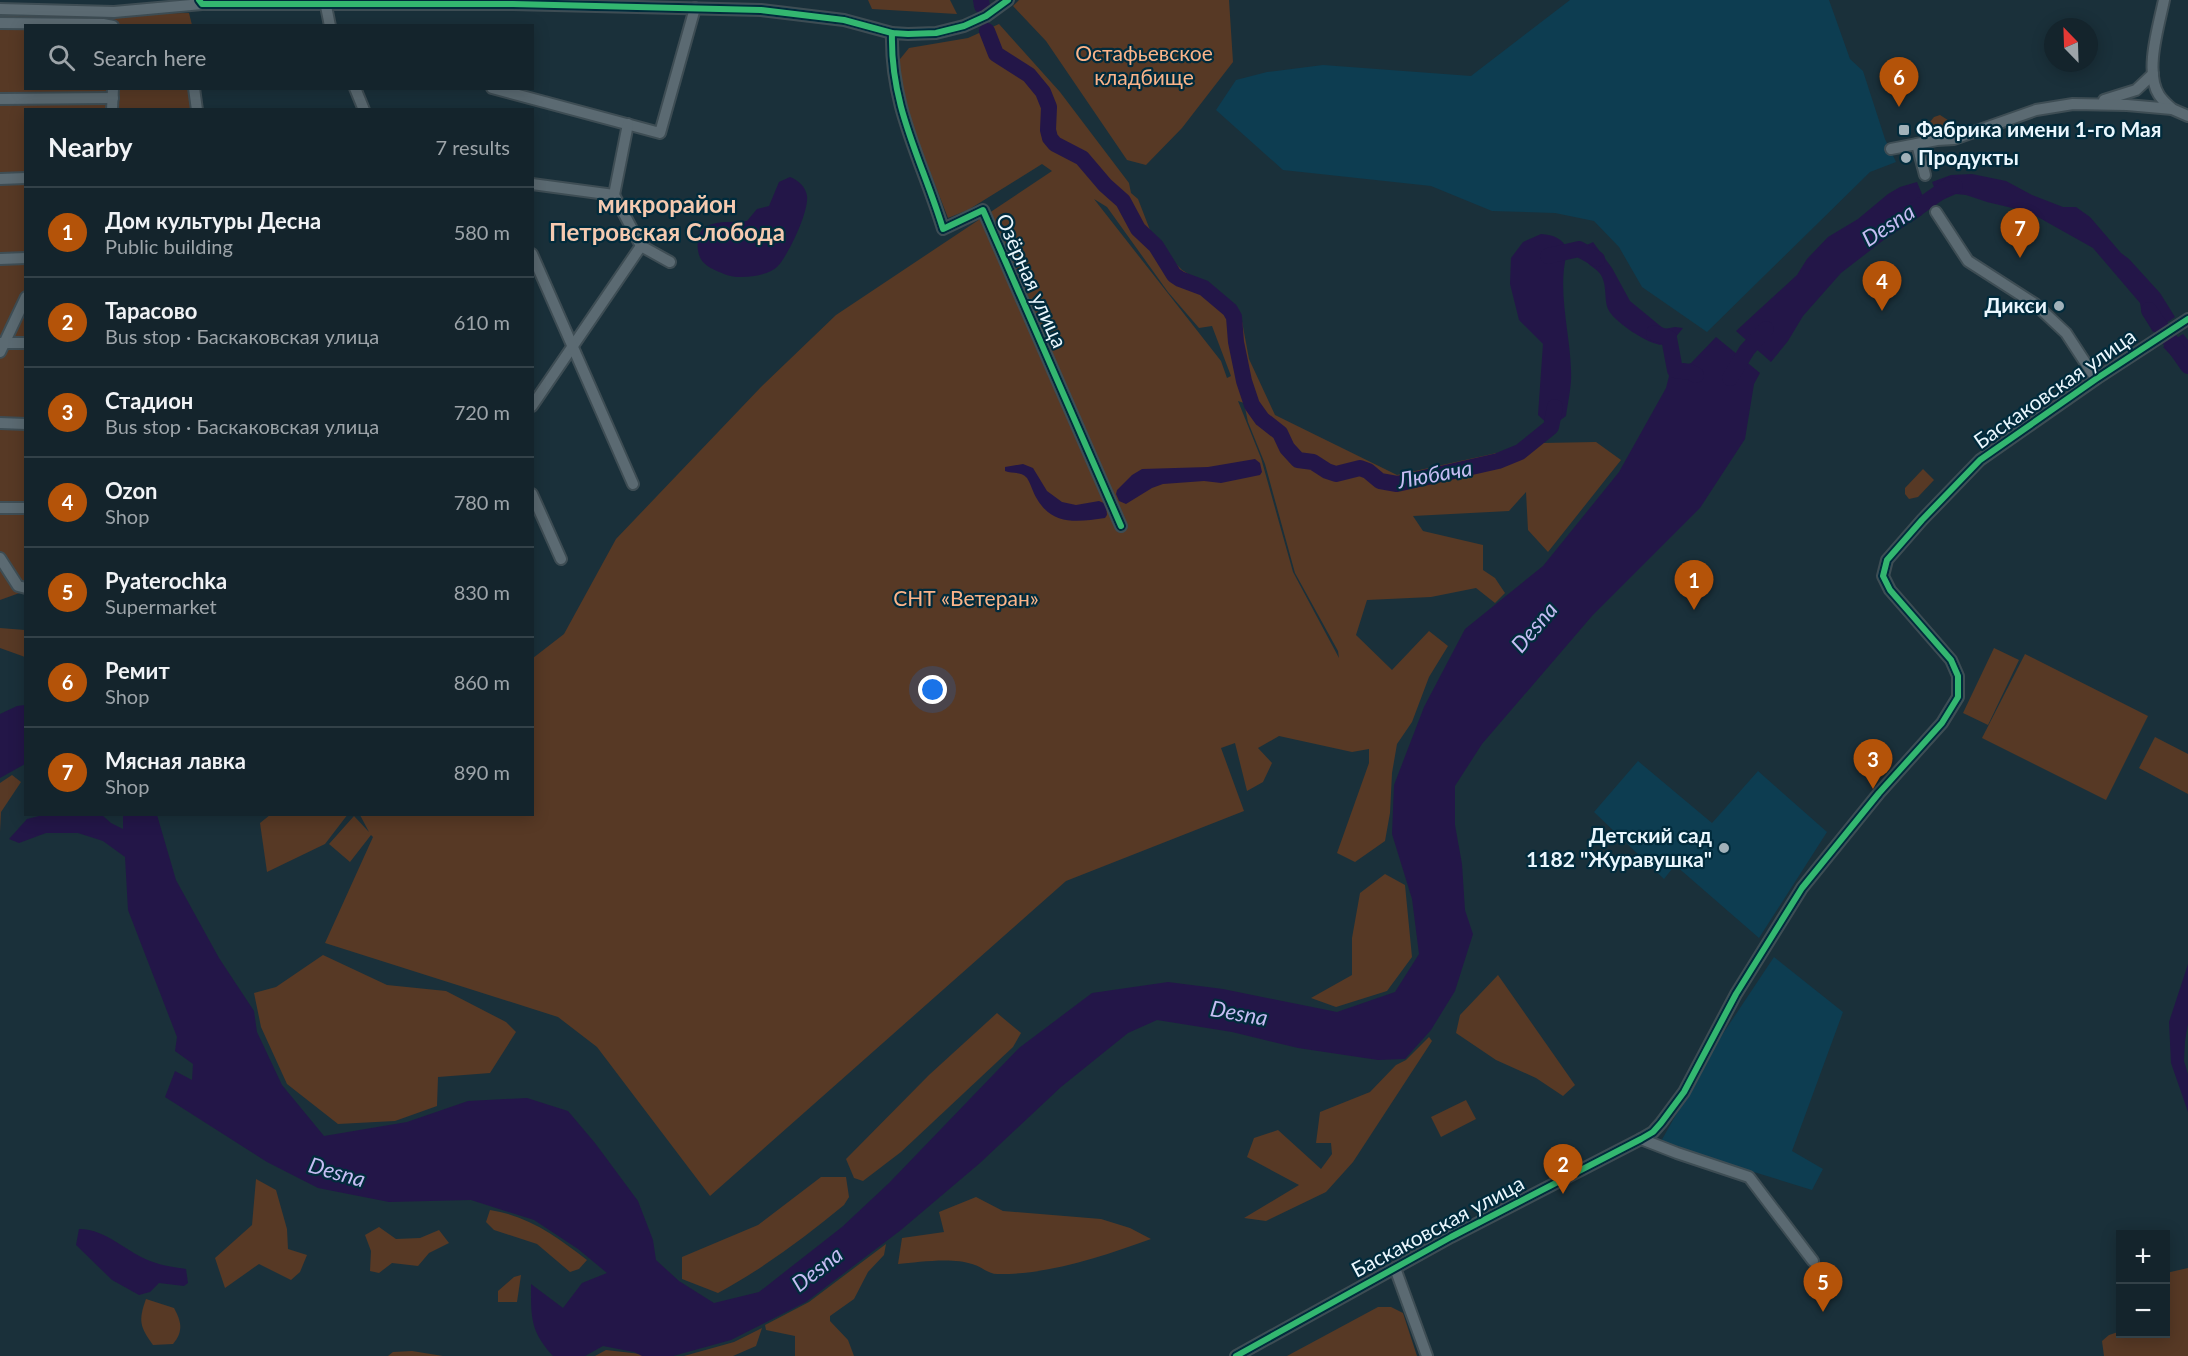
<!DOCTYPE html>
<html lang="en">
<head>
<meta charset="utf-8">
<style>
  :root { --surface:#14242c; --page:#213038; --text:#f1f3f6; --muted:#9da4a9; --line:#334148; --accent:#b45309 }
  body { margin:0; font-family:Lato,sans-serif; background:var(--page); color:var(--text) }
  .controls { position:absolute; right:18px; bottom:18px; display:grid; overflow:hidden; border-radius:0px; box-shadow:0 3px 15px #0003 }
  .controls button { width:54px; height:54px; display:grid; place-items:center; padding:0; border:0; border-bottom:2px solid var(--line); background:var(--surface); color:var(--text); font:30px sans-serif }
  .compass { position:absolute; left:2044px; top:18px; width:54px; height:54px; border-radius:50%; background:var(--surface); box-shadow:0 3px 15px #0003; rotate:337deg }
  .you { position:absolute; left:933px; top:690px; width:21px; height:21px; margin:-15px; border:4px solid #fff; border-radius:50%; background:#1a73e8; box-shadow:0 0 0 9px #1a73e833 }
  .badge { display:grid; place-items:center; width:39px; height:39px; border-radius:50%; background:var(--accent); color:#fff; font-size:20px; font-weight:700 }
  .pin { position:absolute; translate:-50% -50px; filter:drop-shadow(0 2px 3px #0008) }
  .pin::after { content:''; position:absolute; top:32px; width:21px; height:18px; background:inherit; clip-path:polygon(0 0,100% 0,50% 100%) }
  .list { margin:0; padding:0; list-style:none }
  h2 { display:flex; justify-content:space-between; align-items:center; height:78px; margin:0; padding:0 24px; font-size:26px }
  h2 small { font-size:20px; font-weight:400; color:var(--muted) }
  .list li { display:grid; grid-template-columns:39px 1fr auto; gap:18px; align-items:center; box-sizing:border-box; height:90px; padding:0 24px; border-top:2px solid var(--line) }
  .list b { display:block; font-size:22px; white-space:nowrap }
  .list p { margin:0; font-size:20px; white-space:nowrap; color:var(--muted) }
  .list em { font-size:20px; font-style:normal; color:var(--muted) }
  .icon { flex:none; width:33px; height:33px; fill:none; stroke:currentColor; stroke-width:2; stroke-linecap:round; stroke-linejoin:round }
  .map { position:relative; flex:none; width:2188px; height:1356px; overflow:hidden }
  .search { position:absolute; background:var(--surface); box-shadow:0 3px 15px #0003; left:24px; top:24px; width:510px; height:66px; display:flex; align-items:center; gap:15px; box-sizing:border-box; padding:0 21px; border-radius:0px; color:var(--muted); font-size:22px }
  .panel { position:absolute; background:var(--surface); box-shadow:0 3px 15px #0003; left:24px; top:108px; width:510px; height:708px; border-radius:0px }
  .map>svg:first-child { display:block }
  .built { fill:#0d3d51 }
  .green { fill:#573925; fill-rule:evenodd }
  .water { fill:#231648 }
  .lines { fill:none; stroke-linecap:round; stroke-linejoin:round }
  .river { stroke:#231648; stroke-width:16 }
  .minor-casing { stroke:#3e4d54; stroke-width:14 }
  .minor { stroke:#5b6a72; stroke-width:10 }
  .cycleway-casing { stroke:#012b3c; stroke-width:10 }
  .cycleway { stroke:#33b770; stroke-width:6 }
  .poi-dot { fill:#a1b1b9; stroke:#012b3c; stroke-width:2 }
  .labels { text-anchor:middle; stroke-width:4.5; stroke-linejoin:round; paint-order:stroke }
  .park-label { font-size:21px; fill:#fbb489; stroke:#012b3c }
  .poi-label { font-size:21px; font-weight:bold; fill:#eaf7fe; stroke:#012b3c; text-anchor:start }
  .street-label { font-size:21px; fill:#eaf7fe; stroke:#012b3c }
  .water-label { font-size:22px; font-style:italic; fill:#c6bdf3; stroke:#012b3c }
  .quarter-label { font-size:24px; font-weight:bold; fill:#f5cab0; stroke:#012b3c }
</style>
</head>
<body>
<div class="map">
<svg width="2188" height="1356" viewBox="0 0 2188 1356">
  <rect width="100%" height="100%" fill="#1a303a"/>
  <g class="built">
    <polygon points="1570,0 1829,0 1850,59 1863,71 1885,139 1896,162 1870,172 1707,332 1642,287 1619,247 1594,221 1555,213 1492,211 1431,186 1283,170 1216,110 1236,80 1267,72 1323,65 1471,76"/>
    <polygon points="1638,761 1712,823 1758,771 1827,832 1759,938 1675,865 1664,879 1594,812"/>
    <polygon points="1774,957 1843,1012 1792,1151 1823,1169 1812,1190 1660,1143 1716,1044"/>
  </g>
  <g class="green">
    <polygon points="868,0 950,0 957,14 872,9"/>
    <polygon points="1019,0 1229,0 1233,62 1182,128 1146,165 1127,160 1046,41 1013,6"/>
    <polygon points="189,13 192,25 26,26 26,88 200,89 203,109 26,110 25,591 0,600 0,16"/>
    <path d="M999 24 1060 92 1129 183 1131 193 1138 199 1150 230 1164 252 1182 270 1227 298 1241 316 1249 359 1275 415 1397 475 1542 443 1596 442 1621 460 1548 552 1528 530 1526 492 1509 511 1413 516 1423 531 1483 545V570L1495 578 1505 593 1495 603 1476 588 1431 597 1367 600 1356 635 1392 670 1429 631 1448 646 1429 677 1412 722 1397 744 1392 773 1390 813 1385 841 1355 862 1337 853 1369 763V749L1352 752 1279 736 1258 748 1272 763 1263 782 1247 791 1235 743 1221 748 1244 811 1066 881 710 1196 597 1047 558 1017 325 943 373 837 371 835 350 862 329 844 354 816 369 832 360 815 532 814 533 658 564 634 616 539 761 387 836 315 1052 171 1042 164 968 210 948 218 911 123 896 64 909 48 968 38ZM1094 199 1107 207 1168 292 1199 328 1212 326 1231 376 1227 378 1221 361ZM1238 401 1244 403 1248 422 1265 464 1295 573 1338 651 1339 658 1293 572 1261 458Z"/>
    <path d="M1940 115 1957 126 1954 131C1945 134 1938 135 1930 127V122L1934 117Z"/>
    <polygon points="1923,469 1934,480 1918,497 1909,499 1905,494 1905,488"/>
    <polygon points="0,628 25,630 25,657 0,648"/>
    <polygon points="1994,648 2019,660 1988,725 1963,713"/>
    <polygon points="2025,654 2148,716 2106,800 1982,738"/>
    <polygon points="2155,737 2188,754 2188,794 2139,768"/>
    <polygon points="12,775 21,782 1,812 0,832 0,783"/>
    <polygon points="348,814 325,844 267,872 260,823 270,815"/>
    <polygon points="1385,874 1405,885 1412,957 1387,991 1336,1007 1311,998 1352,975 1352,938 1360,893"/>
    <polygon points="323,955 387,985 446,991 506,1022 516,1032 490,1073 438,1077 437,1106 395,1121 338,1124 287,1084 261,1027 254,993 276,987"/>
    <polygon points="1498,975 1575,1085 1563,1096 1536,1078 1496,1060 1456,1033 1460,1015"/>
    <polygon points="997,1013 1021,1033 1013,1047 901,1152 863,1181 854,1178 846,1159 929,1075"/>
    <polygon points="1429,1037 1432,1041 1353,1162 1326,1192 1266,1221 1244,1218 1299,1185 1247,1157 1254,1138 1278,1130 1321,1169 1332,1154 1331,1143 1316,1143 1320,1112 1370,1092 1396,1065 1406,1060"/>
    <polygon points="1466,1100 1476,1119 1441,1137 1431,1117"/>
    <path d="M821 1177H846L849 1197 844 1205C804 1238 764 1268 718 1293L682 1279V1257L758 1225Z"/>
    <polygon points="256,1179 276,1190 287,1229 288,1249 307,1255 300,1272 291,1280 259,1264 225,1288 215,1258 252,1225"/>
    <path d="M976 1197 1003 1211 1101 1219 1130 1228 1151 1239C1103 1256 1049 1275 997 1274 988 1274 981 1266 972 1264 953 1257 918 1262 898 1264L902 1238 944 1232 939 1212Z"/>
    <path d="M490 1210C529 1216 557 1237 587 1260L579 1269 570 1272 537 1244 494 1230 486 1222Z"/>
    <polygon points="379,1227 396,1239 420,1238 439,1230 449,1243 429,1253 418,1266 392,1263 379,1273 370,1271 371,1251 365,1235"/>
    <polygon points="886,1244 884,1255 868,1272 854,1299 830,1316 830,1321 848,1340 854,1356 795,1356 795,1336 766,1330 765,1325 809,1302"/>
    <polygon points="2188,1268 2188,1356 2104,1356 2102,1341 2109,1335 2118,1332 2128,1335 2166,1334 2166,1273"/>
    <polygon points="521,1275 517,1302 498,1302 498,1291 514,1277"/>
    <path d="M146 1299 174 1308C181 1321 184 1331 173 1344L153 1345C140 1327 138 1321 146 1299Z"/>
    <polygon points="1378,1307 1391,1307 1403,1313 1417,1356 1287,1356"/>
    <polygon points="762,1328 756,1346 733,1356 684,1356 734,1342"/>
    <polygon points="606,1350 658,1356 595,1356"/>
    <polygon points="412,1351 443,1356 388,1356 393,1352"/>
  </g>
  <g class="water">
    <polygon points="1972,174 2006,181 2032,195 2063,207 2076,207 2090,217 2121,253 2129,259 2160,293 2175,317 2153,332 2142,314 2140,303 2093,248 2029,212 1987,202 1966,195 1956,194 1940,201 1932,182 1951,175"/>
    <path d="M790 177C798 180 806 187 807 196 809 212 788 256 777 267 766 277 736 280 724 274 717 271 709 268 704 263 695 255 695 232 707 226 719 220 734 223 747 221L757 209 769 206 779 182Z"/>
    <polygon points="1917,182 1926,204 1922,215 1885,239 1841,273 1803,316 1788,341 1771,362 1736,331 1797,275 1807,259 1828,237 1858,219 1888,194 1900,187"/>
    <path d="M1541 234C1554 235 1562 238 1568 250 1556 286 1570 332 1571 370 1572 385 1568 401 1566 416L1551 427 1538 415 1543 344 1519 320 1510 284 1511 258 1523 242Z"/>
    <path d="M1593 242 1612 268 1630 301 1664 329 1675 327 1683 328 1671 343C1667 344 1661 346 1657 344 1644 341 1613 321 1608 309 1604 300 1607 287 1602 277 1598 267 1585 267 1579 249Z"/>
    <polygon points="2183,334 2188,340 2188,373 2163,347"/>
    <path d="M1716 337 1760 373 1754 384 1745 439 1700 508 1592 616 1482 744 1455 786V825L1462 864 1465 910 1473 934 1455 991 1431 1030 1405 1059 1378 1060 1298 1048 1232 1032 1157 1020 1128 1033 1061 1087 980 1163 901 1230 806 1302 731 1340 673 1356H642L634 1352 603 1346 585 1356H553C530 1331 531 1317 531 1284L563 1308 582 1283 607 1273 578 1249 534 1220 471 1200 389 1202 318 1188 267 1162 165 1097 175 1071 192 1080 193 1064 175 1051 177 1037 128 910 125 857 103 841 78 833H46L19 843 9 839 27 819 43 815H102L111 823 123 829V815H157L176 880 219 958 254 1011 257 1032 282 1085 324 1136 407 1122 468 1101 527 1098 568 1111 595 1143 638 1201 653 1240 656 1260 679 1281 714 1303 759 1292 842 1227 889 1183 1019 1048 1092 993 1168 982 1223 989 1337 1012 1395 992 1419 954 1412 899 1392 834 1394 785 1424 707 1465 629 1543 566 1619 472 1666 388 1670 372 1691 363Z"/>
    <polygon points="1255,459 1260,463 1262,472 1260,475 1221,483 1204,481 1163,484 1152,488 1126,504 1119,501 1116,494 1117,490 1132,475 1142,469 1208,467"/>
    <path d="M1023 464 1033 468 1047 491 1062 502 1076 505 1099 501 1106 504 1107 515 1105 518C1078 522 1053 526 1037 499 1033 493 1031 484 1027 478 1021 471 1012 474 1005 471V467Z"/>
    <polygon points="25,705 25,764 0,778 0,714 17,706"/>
    <polygon points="2188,964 2188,1024 2185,1041 2184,1061 2188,1074 2188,1112 2171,1063 2169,1022"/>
    <path d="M79 1229C107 1229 128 1254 153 1262 163 1266 175 1267 186 1269L188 1283 184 1286 159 1283 150 1292 139 1295 112 1280 76 1245Z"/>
  </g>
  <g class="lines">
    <g class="river">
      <polyline points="981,0 982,6"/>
      <polyline points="987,31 996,54 1029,75 1043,92 1049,107 1048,130 1050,138 1055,144 1082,158 1105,185 1123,201 1138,229 1156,246 1174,275 1180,279 1204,288 1230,310 1234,317 1236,342 1244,381 1252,405 1262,419 1280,433 1287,448 1298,460 1313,462 1327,471 1336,474 1360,468 1368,471 1380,481 1397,484 1498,461 1520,452 1551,427 1555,407"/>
      <polyline points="1909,214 1950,185 1955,186"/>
      <polyline points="1548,256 1579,249 1597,259"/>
      <polyline points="2149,310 2188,366"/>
      <polyline points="1654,333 1669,338 1675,370 1690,372 1696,375"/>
      <polyline points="1730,378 1747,350 1766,329"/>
    </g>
    <g class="minor-casing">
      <g id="minor">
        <polyline points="199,0 202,4 513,4 761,10 844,20 892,33 908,34 936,33 964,26 986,16 1008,0"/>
        <path d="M2164 0C2159 25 2144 72 2159 95 2162 100 2168 105 2172 109"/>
        <polyline points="326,6 330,26"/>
        <polyline points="0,9 114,12 202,4"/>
        <polyline points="0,23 103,24 113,26"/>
        <path d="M892 33C890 107 922 160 943 229L983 210 1121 526"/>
        <polyline points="194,88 197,110"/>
        <polyline points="355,88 364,110"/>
        <polyline points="492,88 660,133 695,8"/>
        <polyline points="0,99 113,98"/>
        <polyline points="2104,100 2136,90 2153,74"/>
        <polyline points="112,110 113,88"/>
        <polyline points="1917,144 1925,175"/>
        <polyline points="1891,149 1937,140 1954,139 2036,110 2073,104 2127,105 2172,109 2188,116"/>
        <polyline points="0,179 26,178"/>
        <polyline points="532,184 614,195 641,246 532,406"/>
        <polyline points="614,195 628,124"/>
        <polyline points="1936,212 1968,261 2035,304 2066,333 2096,379"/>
        <polyline points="641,246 670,262"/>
        <polyline points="532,254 633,484"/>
        <polyline points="0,259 26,258"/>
        <polyline points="0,343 26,343"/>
        <polyline points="0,352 26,297"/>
        <polyline points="0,423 26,424"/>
        <polyline points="532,494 561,559"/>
        <polyline points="0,508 26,508"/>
        <polyline points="0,558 18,586 26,588"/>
        <polyline points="1641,1139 1677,1153 1749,1177 1813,1261"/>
        <polyline points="1395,1268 1427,1356"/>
        <polyline points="1236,1356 1451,1237 1641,1139 1653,1132 1661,1123 1684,1092 1736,994 1802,888 1879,793 1942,723 1958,697 1958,676 1951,660 1890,590 1883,576 1887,560 1922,520 1980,460 2096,379 2188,319"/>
      </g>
    </g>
    <use href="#minor" class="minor"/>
    <g class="cycleway-casing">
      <g id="cycleway">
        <polyline points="199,0 202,4 513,4 761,10 844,20 892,33 908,34 936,33 964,26 986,16 1008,0"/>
        <path d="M892 33C890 107 922 160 943 229L983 210 1121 526"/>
        <polyline points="1236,1356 1451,1237 1641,1139 1653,1132 1661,1123 1684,1092 1736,994 1802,888 1879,793 1942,723 1958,697 1958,676 1951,660 1890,590 1883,576 1887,560 1922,520 1980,460 2096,379 2188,319"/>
      </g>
    </g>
    <use href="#cycleway" class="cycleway"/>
  </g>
  <g class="poi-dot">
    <rect x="1898" y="124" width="12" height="12" rx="3"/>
    <circle cx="1906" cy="158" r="6"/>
    <circle cx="2059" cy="306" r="6"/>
    <circle cx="1724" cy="848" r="6"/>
  </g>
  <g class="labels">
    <g class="park-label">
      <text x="1144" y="61">Остафьевское<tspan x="1144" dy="24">кладбище</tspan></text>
      <text x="966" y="606">СНТ «Ветеран»</text>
    </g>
    <g class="poi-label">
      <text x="1916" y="137">Фабрика имени 1-го Мая</text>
      <text x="1918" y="165">Продукты</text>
      <text x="2047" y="313" text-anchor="end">Дикси</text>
      <text x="1712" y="843" text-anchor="end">Детский сад<tspan x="1712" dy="24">1182 "Журавушка"</tspan></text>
    </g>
    <g class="street-label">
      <text transform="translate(1031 281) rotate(66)" y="7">Озёрная улица</text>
      <text transform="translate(2055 389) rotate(-35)" y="7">Баскаковская улица</text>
      <text transform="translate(1438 1227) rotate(-28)" y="7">Баскаковская улица</text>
    </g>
    <g class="water-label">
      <text transform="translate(1888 225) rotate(-33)" y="8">Desna</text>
      <text transform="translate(1435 474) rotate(-10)" y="8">Любача</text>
      <text transform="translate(1534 627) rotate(-50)" y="8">Desna</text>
      <text transform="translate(1239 1013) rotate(10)" y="8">Desna</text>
      <text transform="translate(337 1172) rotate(16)" y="8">Desna</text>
      <text transform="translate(817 1269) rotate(-38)" y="8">Desna</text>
    </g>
    <g class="quarter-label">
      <text x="667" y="213">микрорайон<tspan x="667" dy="28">Петровская Слобода</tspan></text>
    </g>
  </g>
</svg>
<div class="controls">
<button>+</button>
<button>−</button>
</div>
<svg class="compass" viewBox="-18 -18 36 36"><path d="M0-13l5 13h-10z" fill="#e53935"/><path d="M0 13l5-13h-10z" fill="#9da4a9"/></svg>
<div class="you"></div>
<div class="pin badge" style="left:1694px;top:610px">1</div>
<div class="pin badge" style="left:1563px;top:1194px">2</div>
<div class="pin badge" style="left:1873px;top:789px">3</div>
<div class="pin badge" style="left:1882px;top:311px">4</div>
<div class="pin badge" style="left:1823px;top:1312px">5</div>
<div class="pin badge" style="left:1899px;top:107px">6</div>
<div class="pin badge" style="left:2020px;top:258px">7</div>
<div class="search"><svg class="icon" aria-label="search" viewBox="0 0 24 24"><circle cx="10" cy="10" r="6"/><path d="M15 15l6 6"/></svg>Search here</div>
<section class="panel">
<h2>Nearby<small>7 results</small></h2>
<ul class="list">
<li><span class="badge">1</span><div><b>Дом культуры Десна</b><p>Public building</p></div><em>580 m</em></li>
<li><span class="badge">2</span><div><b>Тарасово</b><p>Bus stop · Баскаковская улица</p></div><em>610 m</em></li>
<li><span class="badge">3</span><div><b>Стадион</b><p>Bus stop · Баскаковская улица</p></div><em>720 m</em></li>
<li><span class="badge">4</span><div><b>Ozon</b><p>Shop</p></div><em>780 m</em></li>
<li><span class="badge">5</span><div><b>Pyaterochka</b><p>Supermarket</p></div><em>830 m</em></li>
<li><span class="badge">6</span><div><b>Ремит</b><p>Shop</p></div><em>860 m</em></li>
<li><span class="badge">7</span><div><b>Мясная лавка</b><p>Shop</p></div><em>890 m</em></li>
</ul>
</section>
</div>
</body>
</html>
